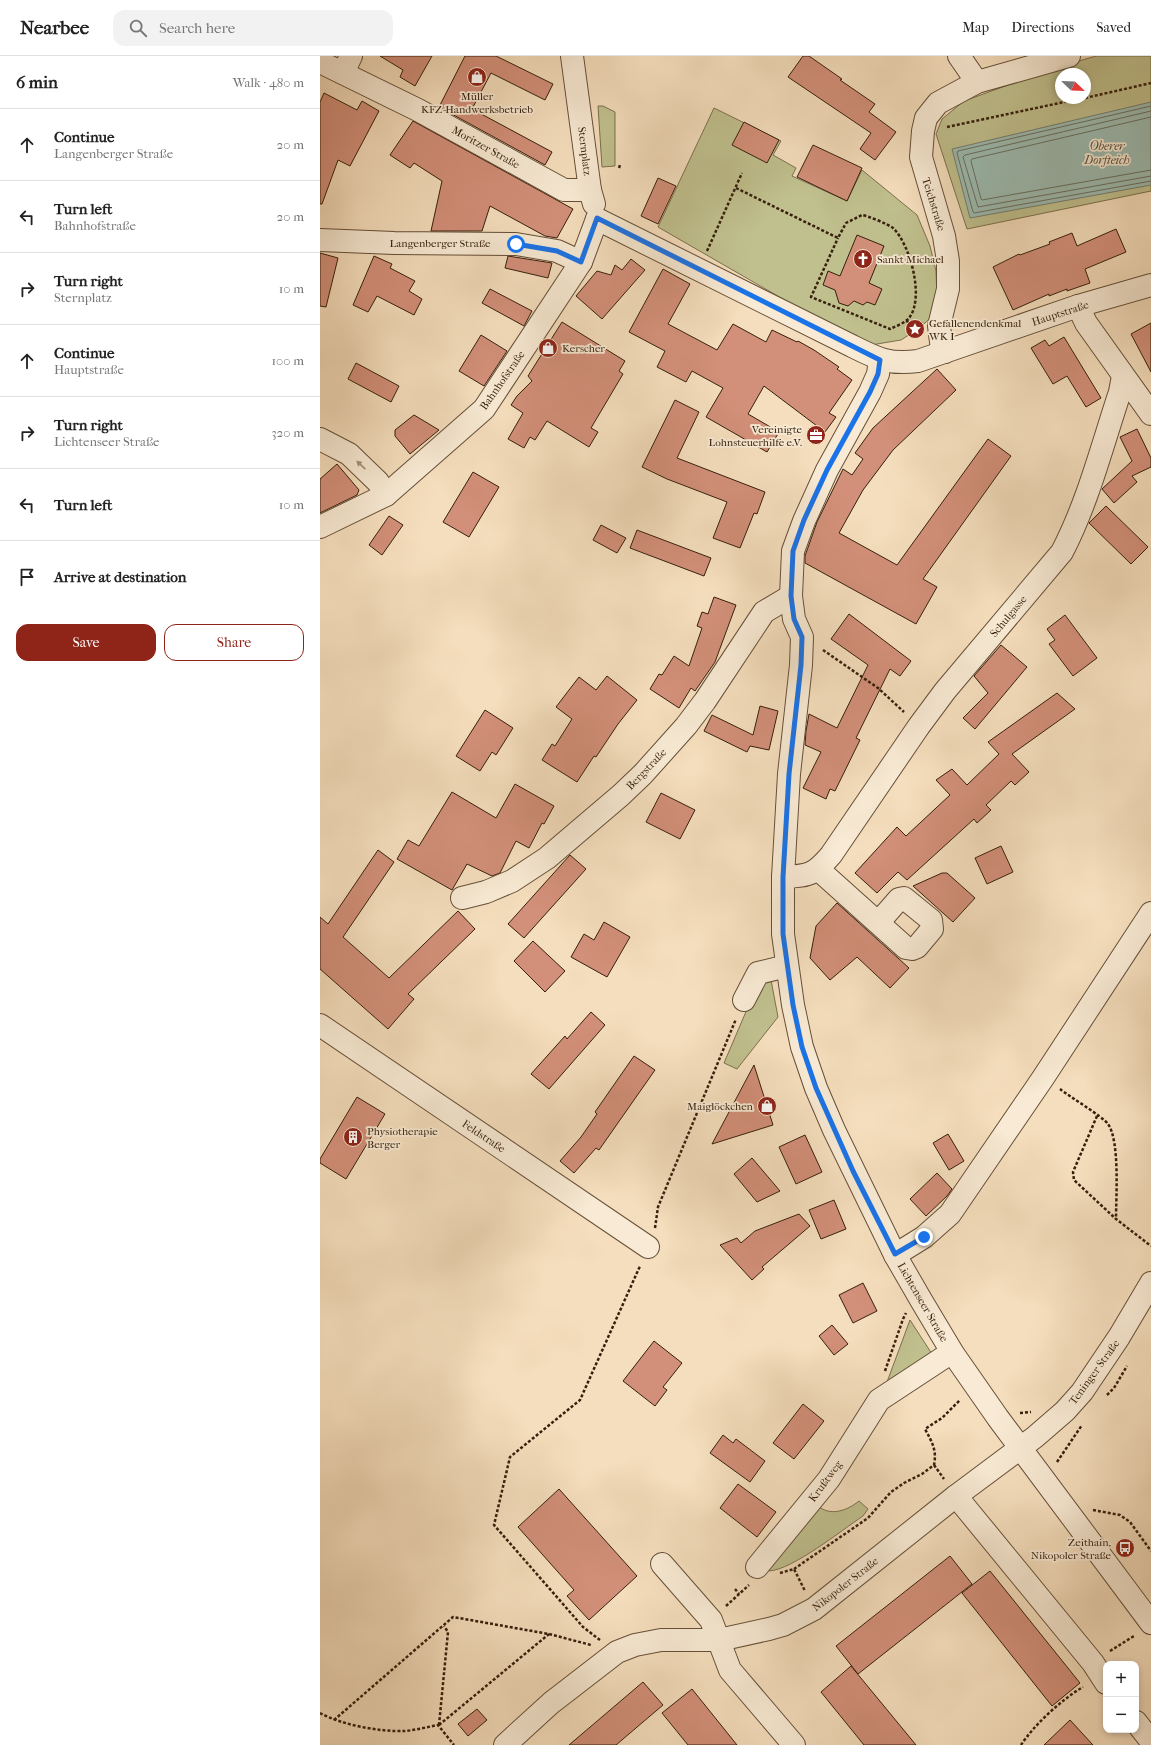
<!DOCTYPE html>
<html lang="en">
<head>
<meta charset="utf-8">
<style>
  :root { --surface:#fff; --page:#f2f2f2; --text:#222; --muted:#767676; --line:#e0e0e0; --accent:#8f2418 }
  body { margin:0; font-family:"IM FELL French Canon",serif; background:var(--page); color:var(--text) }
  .controls { position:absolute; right:12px; bottom:12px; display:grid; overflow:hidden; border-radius:8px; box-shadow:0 2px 6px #0003 }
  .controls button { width:36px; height:36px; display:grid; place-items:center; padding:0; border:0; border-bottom:1px solid var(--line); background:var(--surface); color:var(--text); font:20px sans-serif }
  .compass { position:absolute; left:735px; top:12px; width:36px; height:36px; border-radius:50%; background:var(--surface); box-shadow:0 2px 6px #0003; rotate:113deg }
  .stop { position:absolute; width:12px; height:12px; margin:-9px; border:3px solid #1a73e8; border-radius:50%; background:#fff }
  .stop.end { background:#1a73e8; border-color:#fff; box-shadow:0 1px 4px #0008 }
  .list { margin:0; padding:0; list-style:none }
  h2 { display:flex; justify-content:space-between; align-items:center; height:52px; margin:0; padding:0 16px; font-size:17px }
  h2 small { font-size:13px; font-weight:400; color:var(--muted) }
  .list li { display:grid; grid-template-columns:26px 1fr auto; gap:12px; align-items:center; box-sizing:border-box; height:72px; padding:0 16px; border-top:1px solid var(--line) }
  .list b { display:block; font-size:15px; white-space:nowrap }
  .list p { margin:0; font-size:13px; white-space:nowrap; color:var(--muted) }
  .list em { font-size:13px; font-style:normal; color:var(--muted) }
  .actions { display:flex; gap:8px; padding:12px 16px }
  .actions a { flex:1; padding:9px 0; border:1px solid var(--accent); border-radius:12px; text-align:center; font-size:14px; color:var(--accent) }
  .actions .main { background:var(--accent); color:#fff }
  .icon { flex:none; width:22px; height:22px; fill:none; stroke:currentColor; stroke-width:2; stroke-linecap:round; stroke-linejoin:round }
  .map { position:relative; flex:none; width:831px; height:1689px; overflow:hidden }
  header { display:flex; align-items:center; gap:24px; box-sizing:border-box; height:56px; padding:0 20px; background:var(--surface); border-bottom:1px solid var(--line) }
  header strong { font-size:19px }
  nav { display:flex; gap:22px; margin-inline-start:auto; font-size:14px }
  .search { width:280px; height:36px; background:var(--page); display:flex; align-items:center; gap:10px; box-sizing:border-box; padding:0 14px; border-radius:12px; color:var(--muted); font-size:15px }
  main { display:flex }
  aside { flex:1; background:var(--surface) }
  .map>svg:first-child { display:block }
  .green { fill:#c0c08e; stroke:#7b704d; fill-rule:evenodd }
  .water { fill:#9cbcb2; stroke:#737d70 }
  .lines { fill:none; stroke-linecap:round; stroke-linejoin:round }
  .shore { stroke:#696e5f; stroke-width:1 }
  .building { fill:#d28f79; stroke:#361f0c }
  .minor-casing { stroke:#664f38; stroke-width:24 }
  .path { stroke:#361f0c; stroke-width:2.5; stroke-dasharray:3 2; stroke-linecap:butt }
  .minor { stroke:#f8ead4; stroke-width:22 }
  .oneway { fill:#a18f7a }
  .route { stroke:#1a73e8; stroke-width:5 }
  .labels { text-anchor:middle; stroke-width:3.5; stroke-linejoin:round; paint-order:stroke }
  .poi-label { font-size:11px; fill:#361f0c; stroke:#f8ead4; text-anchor:start }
  .street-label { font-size:11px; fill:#361f0c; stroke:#f8ead4 }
  .water-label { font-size:12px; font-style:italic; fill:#554e3e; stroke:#f8ead4 }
</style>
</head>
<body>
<header>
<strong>Nearbee</strong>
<div class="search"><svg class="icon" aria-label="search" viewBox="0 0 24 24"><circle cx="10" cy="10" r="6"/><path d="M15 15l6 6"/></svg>Search here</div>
<nav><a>Map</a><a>Directions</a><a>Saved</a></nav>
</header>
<main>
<aside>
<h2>6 min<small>Walk · 480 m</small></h2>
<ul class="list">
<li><svg class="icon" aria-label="ahead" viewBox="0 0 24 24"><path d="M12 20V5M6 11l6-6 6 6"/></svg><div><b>Continue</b><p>Langenberger Straße</p></div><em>20 m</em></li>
<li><svg class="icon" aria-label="left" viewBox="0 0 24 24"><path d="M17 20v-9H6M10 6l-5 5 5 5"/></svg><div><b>Turn left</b><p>Bahnhofstraße</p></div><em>20 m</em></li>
<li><svg class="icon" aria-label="right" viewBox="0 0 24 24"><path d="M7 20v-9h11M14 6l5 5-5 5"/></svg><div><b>Turn right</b><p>Sternplatz</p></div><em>10 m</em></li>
<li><svg class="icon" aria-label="ahead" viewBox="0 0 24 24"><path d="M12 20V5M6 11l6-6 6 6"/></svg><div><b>Continue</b><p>Hauptstraße</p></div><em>100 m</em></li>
<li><svg class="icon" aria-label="right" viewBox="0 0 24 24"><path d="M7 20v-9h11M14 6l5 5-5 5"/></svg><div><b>Turn right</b><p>Lichtenseer Straße</p></div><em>320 m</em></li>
<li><svg class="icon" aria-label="left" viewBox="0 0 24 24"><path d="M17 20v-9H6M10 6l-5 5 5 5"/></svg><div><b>Turn left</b></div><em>10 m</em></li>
<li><svg class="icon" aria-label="arrive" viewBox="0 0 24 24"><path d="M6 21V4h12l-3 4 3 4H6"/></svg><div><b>Arrive at destination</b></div></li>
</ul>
<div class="actions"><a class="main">Save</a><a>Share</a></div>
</aside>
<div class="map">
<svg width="831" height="1689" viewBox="0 0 831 1689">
  <rect width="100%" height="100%" fill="#f5debd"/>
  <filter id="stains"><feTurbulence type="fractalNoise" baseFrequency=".005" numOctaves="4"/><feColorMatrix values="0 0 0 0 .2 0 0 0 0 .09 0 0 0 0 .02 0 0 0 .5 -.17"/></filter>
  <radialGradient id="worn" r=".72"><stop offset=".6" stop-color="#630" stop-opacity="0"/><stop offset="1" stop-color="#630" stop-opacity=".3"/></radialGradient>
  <g class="green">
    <path d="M776 0H831V135L647 173 616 78 622 63 644 45 732 13ZM741 18H765V42H741Z"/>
    <polygon points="278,50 283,50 295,56 295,110 282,111"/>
    <polygon points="394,52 461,85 453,99 476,112 472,120 527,145 542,114 597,159 610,190 616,215 617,242 613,260 598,273 581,284 551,289 508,269 338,171"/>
    <polygon points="451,924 458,961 417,1013 404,1007 437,930"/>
    <polygon points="590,1264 612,1298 567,1326"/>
    <path d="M539 1445 548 1453 543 1460C522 1474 472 1514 449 1515L446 1511 498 1450C511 1461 528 1454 539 1445Z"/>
  </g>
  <polygon class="water" points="831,46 831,129 650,162 632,93"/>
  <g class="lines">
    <g class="shore">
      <polyline points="831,50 638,95 637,97 653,156 654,157 831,125"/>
      <polyline points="831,55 645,99 643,101 658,151 831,120"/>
      <polyline points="831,61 652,103 651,105 661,143 662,144 831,114"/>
    </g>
  </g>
  <g class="building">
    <polygon points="60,0 112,0 95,30 80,21 83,14"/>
    <polygon points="145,0 176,0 233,28 225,44 171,17 152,53 232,96 225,109 119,51"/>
    <polygon points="483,0 489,0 522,23 520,24 555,48 549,56 576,76 555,104 540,93 551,77 468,21"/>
    <polygon points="4,37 37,54 42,45 59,55 30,110 18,104 2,148 0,148 0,46"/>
    <polygon points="93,65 253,153 237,182 225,180 170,150 162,175 111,175 122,125 94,107 90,112 70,99"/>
    <polygon points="424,66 459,84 447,107 412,89"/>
    <polygon points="493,89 542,112 527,145 477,121"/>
    <polygon points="338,122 356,130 338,168 321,160"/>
    <polygon points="796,173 806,196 765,213 770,227 747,235 747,233 729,240 729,238 693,254 673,211 699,198 700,199 730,188 729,186 752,177 757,190"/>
    <polygon points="537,179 564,190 549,227 562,233 555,249 547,246 543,249 534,245 528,250 519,247 515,234 503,229 508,215 520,220"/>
    <polygon points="0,197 18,202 6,251 0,250"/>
    <polygon points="54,200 72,208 70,212 95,225 89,235 102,243 94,259 57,240 48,256 33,249"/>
    <polygon points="188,200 232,207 228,222 185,212"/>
    <polygon points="311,203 325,214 282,263 256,240 277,215 291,219 295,209 302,214"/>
    <polygon points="343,213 370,228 348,268 397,294 413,268 446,286 452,274 477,286 478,285 494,294 519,311 517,313 532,324 509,357 516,361 505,376 444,330 428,358 459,376 447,396 386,361 403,332 372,315 366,326 337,311 345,295 309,276"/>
    <polygon points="170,233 212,255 204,270 162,247"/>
    <polygon points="242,266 305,305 299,315 303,318 271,372 278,376 269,391 227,365 215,384 210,381 204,392 188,383 203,357 191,349 197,340 212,325 208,320"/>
    <polygon points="831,267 831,316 811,278"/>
    <polygon points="161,279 187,295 164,330 139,315"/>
    <polygon points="744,281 781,342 766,351 747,320 733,328 711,292 725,284 729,290"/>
    <polygon points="36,307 79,330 71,346 28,323"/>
    <polygon points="617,313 636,334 573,394 543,434 519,477 577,509 668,383 691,400 603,523 617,531 596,568 485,507 485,500 497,466 523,413 532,419 543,403 535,397 553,372"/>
    <polygon points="355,344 379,356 357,402 445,436 437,458 434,457 420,492 393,482 407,446 347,423 322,411"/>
    <polygon points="94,359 119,374 90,398 75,380 75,374"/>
    <polygon points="817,373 831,402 831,411 812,420 817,426 794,447 782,433 812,405 800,381"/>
    <polygon points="17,408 39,434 37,439 0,457 0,423"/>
    <polygon points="153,416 179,431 149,481 123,466"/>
    <polygon points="786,450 828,491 811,508 769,467"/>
    <polygon points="69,460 83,469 62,499 49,489"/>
    <polygon points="281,469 306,482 297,497 273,484"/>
    <polygon points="317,474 391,502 384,520 310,492"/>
    <polygon points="394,541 416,549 395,606 375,635 371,632 359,652 330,633 339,618 342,619 354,600 369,610 382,572 377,570 382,556 388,558"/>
    <polygon points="529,558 591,605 580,620 570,613 536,682 540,684 515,735 510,733 506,743 483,732 501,696 485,689 486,675 489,658 517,672 548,609 511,583"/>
    <polygon points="745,559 777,602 753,620 729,588 735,584 727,573"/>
    <polygon points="681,589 707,611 655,673 643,662 668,637 654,620"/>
    <polygon points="287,620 317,644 298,668 276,701 274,700 257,726 222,704 232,688 235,690 252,663 236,651 259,621 276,634"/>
    <polygon points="737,637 755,653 692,698 709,716 695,729 691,725 666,749 671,754 657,767 654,763 587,824 578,816 557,837 535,817 577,771 586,780 630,739 616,724 632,713 647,729 679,698 668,686"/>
    <polygon points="440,650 458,655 449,694 430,690 427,696 384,675 392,659 433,679"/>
    <polygon points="165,654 193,672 176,699 172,696 160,715 136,700"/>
    <polygon points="195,728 234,750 224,768 222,767 209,792 196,785 180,817 172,820 147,808 132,834 77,803 88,784 99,790 132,736 176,762"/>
    <polygon points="341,737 375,754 360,783 326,766"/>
    <polygon points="681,790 693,816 667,828 655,802"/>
    <polygon points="58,794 74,806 23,881 69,922 138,855 155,873 88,938 94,943 68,973 0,913 0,861 8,868"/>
    <polygon points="250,799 266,813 204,882 188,868"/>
    <polygon points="622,817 627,817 655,842 633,866 593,830"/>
    <polygon points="517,847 589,912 570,932 537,901 510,924 490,902 496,870"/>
    <polygon points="284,866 310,881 287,921 251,901 264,878 274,884"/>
    <polygon points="213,885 245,915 225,936 194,905"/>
    <polygon points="271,956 285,969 229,1033 211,1018 245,980 247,983"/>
    <polygon points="314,1000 335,1014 279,1094 276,1092 254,1117 240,1105 261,1081 277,1058 275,1056"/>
    <polygon points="434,1009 453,1069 392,1088"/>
    <polygon points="37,1041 65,1058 26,1123 0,1107 0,1103"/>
    <polygon points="628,1078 644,1105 629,1114 613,1087"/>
    <polygon points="485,1079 502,1116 476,1128 459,1091"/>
    <polygon points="432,1102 460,1135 437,1146 414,1118"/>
    <polygon points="617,1117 632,1133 627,1140 606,1160 590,1143"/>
    <polygon points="514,1144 526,1173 501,1183 489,1154"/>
    <polygon points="479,1158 490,1170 442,1211 444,1213 432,1224 400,1189 417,1182 421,1187 435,1175"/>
    <polygon points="543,1227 557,1255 533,1267 519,1239"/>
    <polygon points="512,1269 528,1288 514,1299 499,1280"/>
    <polygon points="334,1285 362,1307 343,1331 347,1334 335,1350 303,1325"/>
    <polygon points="483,1348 504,1365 474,1403 453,1387"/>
    <polygon points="403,1379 413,1387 416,1383 445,1405 430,1426 390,1397"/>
    <polygon points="418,1428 456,1456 437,1481 400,1452"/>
    <polygon points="239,1433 317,1520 269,1564 247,1540 254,1534 198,1471"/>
    <polygon points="630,1500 652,1528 538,1618 516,1590"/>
    <polygon points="670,1515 760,1627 732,1650 642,1537"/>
    <polygon points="531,1610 596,1689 544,1689 501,1636"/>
    <polygon points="323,1626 343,1649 296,1689 249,1689"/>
    <polygon points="372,1633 417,1689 368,1689 342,1657"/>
    <polygon points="157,1653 167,1664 148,1680 138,1668"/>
    <polygon points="750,1664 773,1689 724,1689"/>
  </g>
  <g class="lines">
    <g class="minor-casing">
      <g id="minor">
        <polyline points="252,0 270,134 274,148"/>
        <polyline points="639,0 657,26"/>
        <polyline points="0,6 98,54 244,134 270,134"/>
        <polyline points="23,17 31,0"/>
        <path d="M277 163 530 289C556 302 568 309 598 305L758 250 831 229"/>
        <polyline points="0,184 74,187 196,188 237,195 261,206"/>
        <polyline points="758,250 766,267 831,358"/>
        <polyline points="625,296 621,286 619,270 628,233 628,205 624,180 601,101 603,75 606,62 618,47 657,26 749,0"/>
        <polyline points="560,304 558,318 550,336 507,414 484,465 473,495 471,540 474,563 482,581 481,609 469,718 463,821 463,878 473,949 482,991 496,1032 514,1074 575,1199 601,1244 632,1296 678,1362 831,1567"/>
        <polyline points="0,383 29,398 58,426 66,439"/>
        <polyline points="0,471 66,439 164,353 261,206 277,163"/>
        <polyline points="499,814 586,892 592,893 597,891 612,873 611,864 584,842 579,843 558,867"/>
        <path d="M463 821C489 820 494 819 511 799L599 670 625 635 742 496C768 446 782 390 800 336L803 320"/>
        <polyline points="142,842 166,836 192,825 227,802 301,739 323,718 366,670 385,645 444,556 471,540"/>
        <polyline points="424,944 438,917 467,910"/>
        <polyline points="0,969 328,1191"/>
        <polyline points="575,1199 604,1181 630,1158 723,1022 831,857"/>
        <polyline points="636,1440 773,1607 786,1627"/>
        <polyline points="342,1508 391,1564 410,1614 474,1689"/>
        <polyline points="437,1511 509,1423 559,1344 632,1296"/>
        <polyline points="816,1666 831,1685"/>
        <polyline points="185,1689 231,1647 297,1596 315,1589 341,1584 399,1584 449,1573 463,1569 494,1553 636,1440 715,1381 745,1355 762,1336 799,1281 831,1227"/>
      </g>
    </g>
    <g class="path">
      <polyline points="765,42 831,27"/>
      <polyline points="627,71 763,42"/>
      <polyline points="299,112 300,109"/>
      <path d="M416 132 518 182 526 167 542 159C548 160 568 168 573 172 590 188 605 242 589 262 585 267 576 270 570 273L491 241 518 182"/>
      <polyline points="387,195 422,117"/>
      <polyline points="586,265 598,269"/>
      <polyline points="503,594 558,632 584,656"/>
      <path d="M740 1033C750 1041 782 1060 788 1068 800 1085 796 1141 796 1163"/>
      <polyline points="777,1060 753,1116 754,1124 796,1163 831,1190"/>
      <polyline points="335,1172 338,1151 416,963"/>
      <polyline points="565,1315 583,1263 586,1257"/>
      <polyline points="787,1339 794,1332 807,1310"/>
      <polyline points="700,1357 711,1356"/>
      <polyline points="737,1406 762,1369"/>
      <polyline points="614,1409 624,1423"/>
      <polyline points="773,1454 800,1459 810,1466 831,1495"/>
      <path d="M474 1513 548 1462 571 1436 584 1427 602 1418 614 1409C617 1394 612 1386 605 1373L622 1362 640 1344"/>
      <polyline points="460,1517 474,1513 485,1535"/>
      <polyline points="415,1533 419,1538"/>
      <polyline points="406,1550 429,1529"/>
      <polyline points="280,1584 263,1571 174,1469 190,1401 260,1344 320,1210"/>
      <polyline points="790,1595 814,1580"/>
      <path d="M0 1657C22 1669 60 1676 85 1675 96 1674 107 1671 118 1669L134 1689"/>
      <polyline points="14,1664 133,1561 229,1578 271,1589"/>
      <polyline points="119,1669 229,1578"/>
      <polyline points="119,1669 128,1576 124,1570"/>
      <path d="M701 1689C714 1669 742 1643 763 1631"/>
    </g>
    <use href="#minor" class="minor"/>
  </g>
  <defs><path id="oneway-solid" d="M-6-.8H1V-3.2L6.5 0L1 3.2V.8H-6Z"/></defs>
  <use class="oneway" href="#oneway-solid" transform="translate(41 409) rotate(-137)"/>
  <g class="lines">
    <polyline class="route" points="196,188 237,195 261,206 277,162 560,304 558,318 550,336 507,414 484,464 473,495 471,540 474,563 482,581 481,609 469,718 463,821 463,878 473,949 482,991 496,1032 533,1115 575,1198 604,1181"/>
  </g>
  <defs>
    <g id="shop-disc" transform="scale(1)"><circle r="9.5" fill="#8f2418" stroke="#f8ead4"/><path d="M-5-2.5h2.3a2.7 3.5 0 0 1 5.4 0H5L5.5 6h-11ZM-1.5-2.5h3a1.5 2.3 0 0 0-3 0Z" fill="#fff"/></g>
    <g id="church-disc" transform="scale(1)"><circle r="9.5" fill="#8f2418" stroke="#f8ead4"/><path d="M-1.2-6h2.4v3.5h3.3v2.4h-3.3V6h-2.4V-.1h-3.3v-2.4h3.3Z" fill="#fff"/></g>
    <g id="sight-disc" transform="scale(1)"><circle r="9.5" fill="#8f2418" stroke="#f8ead4"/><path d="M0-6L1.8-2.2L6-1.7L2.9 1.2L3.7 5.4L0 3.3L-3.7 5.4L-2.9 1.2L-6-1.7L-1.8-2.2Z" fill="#fff"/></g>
    <g id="office-disc" transform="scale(1)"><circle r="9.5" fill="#8f2418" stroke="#f8ead4"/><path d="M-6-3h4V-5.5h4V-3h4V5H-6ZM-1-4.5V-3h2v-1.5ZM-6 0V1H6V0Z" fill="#fff"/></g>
    <g id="building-disc" transform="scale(1)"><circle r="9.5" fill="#8f2418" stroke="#f8ead4"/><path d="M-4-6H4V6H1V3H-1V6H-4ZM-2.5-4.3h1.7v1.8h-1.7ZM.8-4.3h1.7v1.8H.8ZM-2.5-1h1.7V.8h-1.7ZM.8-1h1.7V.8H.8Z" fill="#fff"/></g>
    <g id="bus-disc" transform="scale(1)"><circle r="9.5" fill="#8f2418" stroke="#f8ead4"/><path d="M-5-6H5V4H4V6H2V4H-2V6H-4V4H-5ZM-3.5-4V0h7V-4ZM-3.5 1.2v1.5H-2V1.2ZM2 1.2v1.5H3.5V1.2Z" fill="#fff"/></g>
  </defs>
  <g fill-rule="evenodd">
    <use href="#shop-disc" x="157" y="21"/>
    <use href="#church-disc" x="543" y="203"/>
    <use href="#sight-disc" x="595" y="273"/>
    <use href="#shop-disc" x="228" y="292"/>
    <use href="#office-disc" x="496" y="379"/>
    <use href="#shop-disc" x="447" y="1050"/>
    <use href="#building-disc" x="33" y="1081"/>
    <use href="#bus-disc" x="805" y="1492"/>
  </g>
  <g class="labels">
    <g class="poi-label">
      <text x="157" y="44" text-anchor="middle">Müller<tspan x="157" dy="13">KFZ-Handwerksbetrieb</tspan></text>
      <text x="557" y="207">Sankt Michael</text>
      <text x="609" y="271">Gefallenendenkmal<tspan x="609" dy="13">WK I</tspan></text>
      <text x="242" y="296">Kerscher</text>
      <text x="482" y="377" text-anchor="end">Vereinigte<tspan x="482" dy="13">Lohnsteuerhilfe e.V.</tspan></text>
      <text x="433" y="1054" text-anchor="end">Maiglöckchen</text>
      <text x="47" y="1079">Physiotherapie<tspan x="47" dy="13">Berger</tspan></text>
      <text x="791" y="1490" text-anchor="end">Zeithain,<tspan x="791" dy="13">Nikopoler Straße</tspan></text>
    </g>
    <g class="street-label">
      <text transform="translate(166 91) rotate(29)" y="4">Moritzer Straße</text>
      <text transform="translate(265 95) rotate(83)" y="4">Sternplatz</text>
      <text transform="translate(614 148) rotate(73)" y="4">Teichstraße</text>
      <text x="120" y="191">Langenberger Straße</text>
      <text transform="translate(740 257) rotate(-18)" y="4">Hauptstraße</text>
      <text transform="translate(182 324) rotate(-55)" y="4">Bahnhofstraße</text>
      <text transform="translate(688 560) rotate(-50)" y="4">Schulgasse</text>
      <text transform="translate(326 713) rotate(-46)" y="4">Bergstraße</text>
      <text transform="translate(164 1080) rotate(34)" y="4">Feldstraße</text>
      <text transform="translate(603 1246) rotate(60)" y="4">Lichtenseer Straße</text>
      <text transform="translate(774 1316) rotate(-54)" y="4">Teninger Straße</text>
      <text transform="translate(505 1425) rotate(-54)" y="4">Krußtweg</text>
      <text transform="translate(525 1528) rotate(-38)" y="4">Nikopoler Straße</text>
    </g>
    <g class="water-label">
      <text x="787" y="94">Oberer<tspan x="787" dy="14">Dorfteich</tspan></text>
    </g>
  </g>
  <rect width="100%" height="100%" filter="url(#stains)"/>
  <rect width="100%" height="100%" fill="url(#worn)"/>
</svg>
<div class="controls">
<button>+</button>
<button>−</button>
</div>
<svg class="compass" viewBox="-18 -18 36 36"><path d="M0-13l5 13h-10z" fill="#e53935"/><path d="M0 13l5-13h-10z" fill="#767676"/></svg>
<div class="stop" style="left:196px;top:188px"></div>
<div class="stop end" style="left:604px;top:1181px"></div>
</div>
</main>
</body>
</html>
